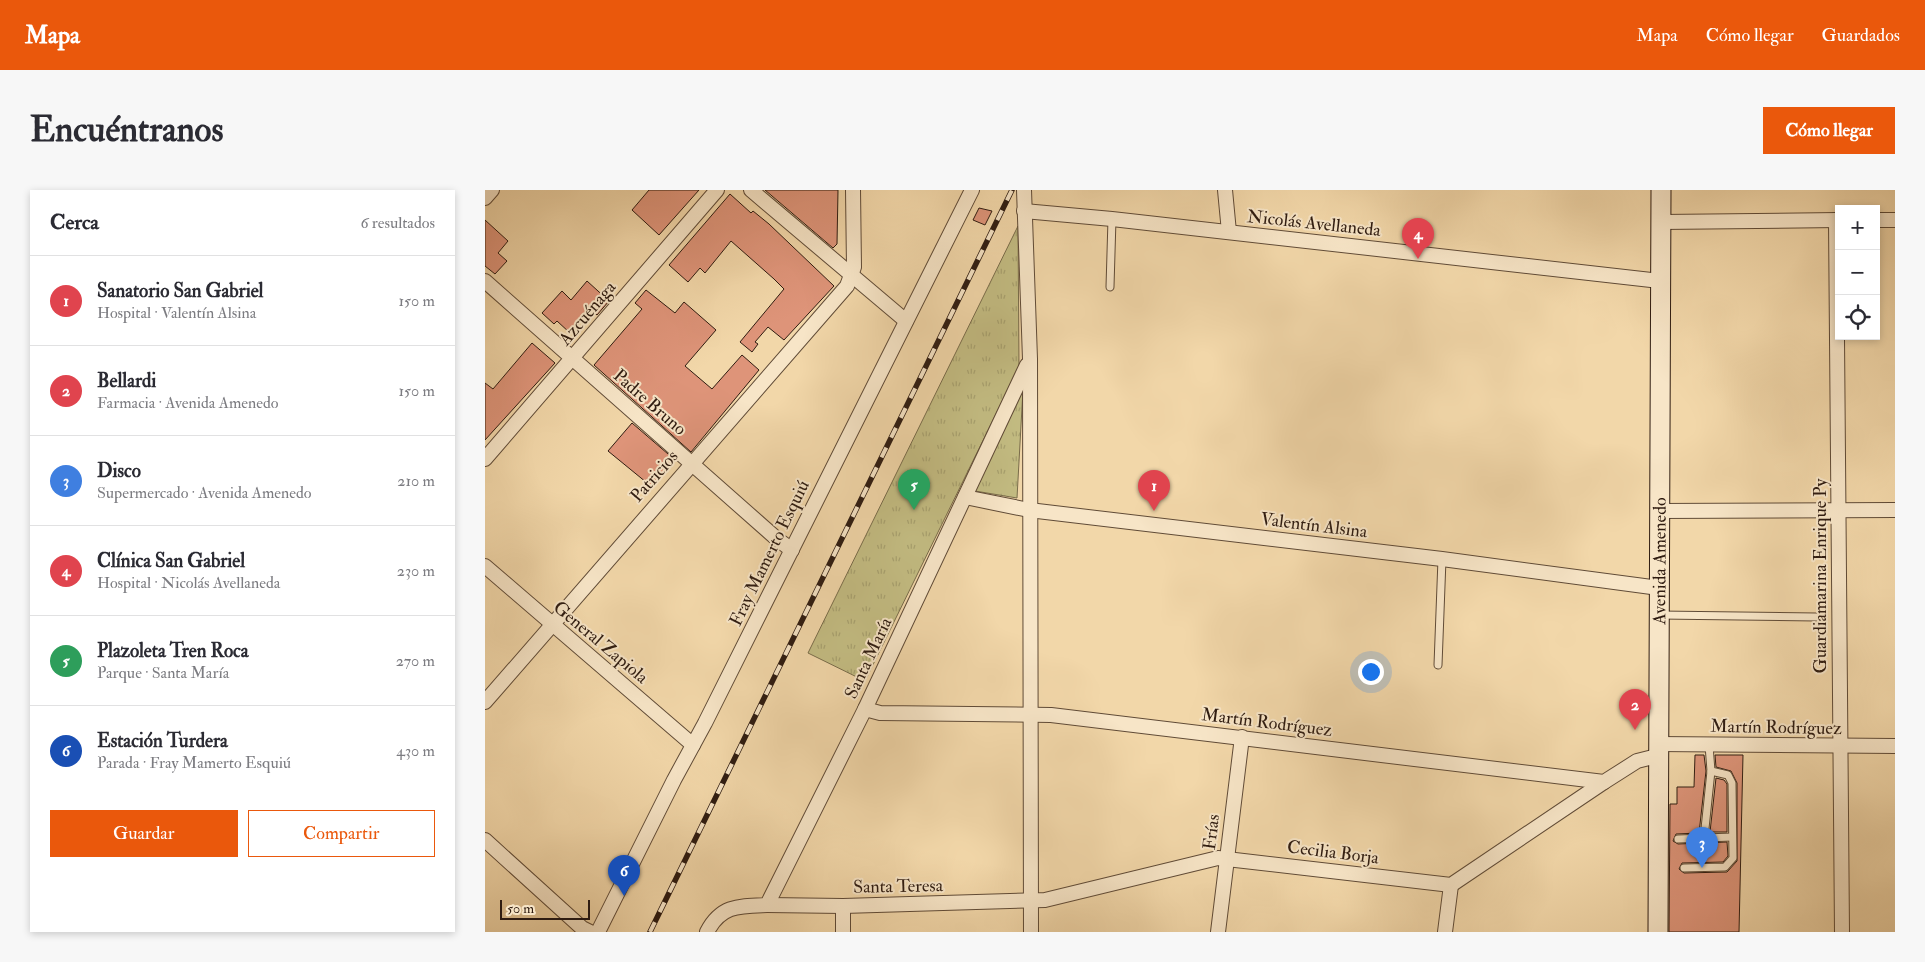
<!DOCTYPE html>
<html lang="es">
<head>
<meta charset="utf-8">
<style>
  :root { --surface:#fff; --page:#f7f7f7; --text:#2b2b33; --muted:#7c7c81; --line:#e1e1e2; --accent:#ea580c }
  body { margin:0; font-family:"IM FELL Double Pica",serif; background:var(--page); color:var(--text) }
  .controls { position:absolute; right:15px; top:15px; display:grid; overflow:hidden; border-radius:0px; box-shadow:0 2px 8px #0003 }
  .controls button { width:45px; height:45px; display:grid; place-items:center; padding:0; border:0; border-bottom:1px solid var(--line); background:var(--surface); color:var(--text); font:25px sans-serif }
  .scale { position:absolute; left:15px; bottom:12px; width:90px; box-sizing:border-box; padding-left:5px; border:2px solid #2f1c11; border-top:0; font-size:14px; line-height:18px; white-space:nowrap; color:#2f1c11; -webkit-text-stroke:4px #f7e5c7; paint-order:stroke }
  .you { position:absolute; left:885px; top:481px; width:18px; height:18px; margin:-12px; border:4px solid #fff; border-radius:50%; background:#1a73e8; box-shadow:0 0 0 8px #1a73e833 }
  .badge { display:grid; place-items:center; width:32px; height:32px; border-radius:50%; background:var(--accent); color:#fff; font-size:16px; font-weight:700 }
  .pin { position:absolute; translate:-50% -41px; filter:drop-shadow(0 1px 2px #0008) }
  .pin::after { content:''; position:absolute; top:26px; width:18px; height:15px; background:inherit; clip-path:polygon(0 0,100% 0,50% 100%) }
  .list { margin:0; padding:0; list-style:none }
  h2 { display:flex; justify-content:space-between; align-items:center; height:65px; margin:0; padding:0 20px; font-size:21px }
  h2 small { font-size:16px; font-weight:400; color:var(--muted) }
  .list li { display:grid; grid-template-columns:32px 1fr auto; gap:15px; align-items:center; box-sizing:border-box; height:90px; padding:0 20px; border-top:1px solid var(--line) }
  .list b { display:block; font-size:19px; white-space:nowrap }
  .list p { margin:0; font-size:16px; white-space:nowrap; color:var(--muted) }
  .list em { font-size:16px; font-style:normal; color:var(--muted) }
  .actions { display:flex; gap:10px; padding:15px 20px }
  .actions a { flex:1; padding:11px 0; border:1px solid var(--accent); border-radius:0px; text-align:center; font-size:18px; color:var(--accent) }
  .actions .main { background:var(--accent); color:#fff }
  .icon { flex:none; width:28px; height:28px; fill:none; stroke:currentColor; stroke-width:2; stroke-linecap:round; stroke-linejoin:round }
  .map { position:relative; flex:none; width:1410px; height:742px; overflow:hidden; border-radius:0px }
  header { display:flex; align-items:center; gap:30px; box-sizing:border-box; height:70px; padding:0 25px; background:var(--accent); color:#fff }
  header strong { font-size:24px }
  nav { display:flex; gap:28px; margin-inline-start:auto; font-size:18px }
  .intro { display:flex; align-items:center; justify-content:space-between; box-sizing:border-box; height:120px; padding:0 30px }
  h1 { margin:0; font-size:35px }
  .button { padding:12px 22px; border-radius:0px; background:var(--accent); color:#fff; font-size:18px; font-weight:700 }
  main { display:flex; gap:30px; padding:0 30px }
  aside { flex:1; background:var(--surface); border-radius:0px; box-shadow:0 2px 8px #0003 }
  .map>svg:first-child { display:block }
  .park { fill:url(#park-tufts); stroke:#796c4a }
  .building { fill:#de9479; stroke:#2f1c11 }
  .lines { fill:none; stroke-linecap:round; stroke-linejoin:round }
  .lane-casing { stroke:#604b37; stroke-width:9 }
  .street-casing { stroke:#604b37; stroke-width:16 }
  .secondary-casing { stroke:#2f1c11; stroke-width:21 }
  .lane { stroke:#f7e5c7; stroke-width:7 }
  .street { stroke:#f7e5c7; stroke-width:14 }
  .secondary { stroke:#f7e5c7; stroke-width:19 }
  .rail-casing { stroke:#2f1c11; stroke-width:5.5 }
  .rail { stroke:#f7e5c7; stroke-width:4; stroke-dasharray:11; stroke-linecap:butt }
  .labels { text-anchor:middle; stroke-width:4; stroke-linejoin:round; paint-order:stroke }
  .street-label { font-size:18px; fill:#2f1c11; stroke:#f7e5c7 }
</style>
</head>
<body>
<header>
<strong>Mapa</strong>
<nav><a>Mapa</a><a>Cómo llegar</a><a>Guardados</a></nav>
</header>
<div class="intro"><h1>Encuéntranos</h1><a class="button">Cómo llegar</a></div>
<main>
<aside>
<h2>Cerca<small>6 resultados</small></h2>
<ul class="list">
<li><span class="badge" style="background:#e0444e">1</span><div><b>Sanatorio San Gabriel</b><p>Hospital · Valentín Alsina</p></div><em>150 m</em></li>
<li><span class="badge" style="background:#e0444e">2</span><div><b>Bellardi</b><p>Farmacia · Avenida Amenedo</p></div><em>150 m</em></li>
<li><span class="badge" style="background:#3f7fe0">3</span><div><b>Disco</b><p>Supermercado · Avenida Amenedo</p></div><em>210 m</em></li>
<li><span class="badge" style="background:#e0444e">4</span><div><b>Clínica San Gabriel</b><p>Hospital · Nicolás Avellaneda</p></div><em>230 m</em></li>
<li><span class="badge" style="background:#2e9e5b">5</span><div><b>Plazoleta Tren Roca</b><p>Parque · Santa María</p></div><em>270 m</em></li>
<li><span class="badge" style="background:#1a4fb4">6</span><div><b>Estación Turdera</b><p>Parada · Fray Mamerto Esquiú</p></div><em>430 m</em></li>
</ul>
<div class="actions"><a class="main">Guardar</a><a>Compartir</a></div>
</aside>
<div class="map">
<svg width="1410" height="742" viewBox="0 0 1410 742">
  <defs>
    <pattern id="park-tufts" width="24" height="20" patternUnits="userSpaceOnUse" patternTransform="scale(1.25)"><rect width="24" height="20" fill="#c3bc82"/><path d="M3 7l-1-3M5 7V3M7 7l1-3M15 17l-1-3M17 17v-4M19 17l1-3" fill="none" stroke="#a8a16f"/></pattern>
  </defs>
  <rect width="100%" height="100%" fill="#f2d7a9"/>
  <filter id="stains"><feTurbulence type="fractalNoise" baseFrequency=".004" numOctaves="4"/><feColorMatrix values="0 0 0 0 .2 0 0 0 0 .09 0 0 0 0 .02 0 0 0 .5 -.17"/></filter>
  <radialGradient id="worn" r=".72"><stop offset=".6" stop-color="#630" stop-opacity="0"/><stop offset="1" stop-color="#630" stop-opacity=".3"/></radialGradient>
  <g class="park">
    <polygon points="533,36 534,177 380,491 323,463"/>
    <polygon points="538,199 532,308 490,301"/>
  </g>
  <g class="building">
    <polygon points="164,0 214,0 174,45 147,20"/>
    <polygon points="280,0 353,0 352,54 348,58"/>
    <polygon points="245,4 266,23 268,21 284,34 349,96 299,150 283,137 270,152 273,154 267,162 255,152 299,99 289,89 246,51 220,83 215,78 203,92 184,75"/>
    <polygon points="494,18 507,21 500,35 488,30"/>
    <polygon points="0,30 23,51 13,63 22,71 10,84 0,76"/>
    <polygon points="102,91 124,111 112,125 106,120 85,143 72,131 69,134 57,123 77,101 86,110"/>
    <polygon points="161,100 190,123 199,112 231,140 200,176 227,199 257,165 274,180 206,262 109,175 157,119 150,113"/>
    <polygon points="47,153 70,173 0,250 0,193 8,199"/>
    <polygon points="147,233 190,270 167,297 123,261"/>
    <polygon points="1210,565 1219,565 1221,581 1214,643 1191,644 1188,651 1193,654 1242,652 1243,666 1238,672 1197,673 1194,679 1199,683 1242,682 1252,671 1252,593 1246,581 1231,577 1230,565 1258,565 1254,742 1184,742 1185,614 1192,614 1192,597 1209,597"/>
    <polygon points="1231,588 1239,590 1242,594 1242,642 1225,642"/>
  </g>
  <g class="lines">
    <g class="lane-casing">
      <g id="lane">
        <polyline points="625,97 627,29"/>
        <polyline points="1174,425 1331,427"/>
        <polyline points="953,475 957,369"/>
        <polyline points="1219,648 1226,581 1224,555"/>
        <polyline points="1193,649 1247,647"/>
        <polyline points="1199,678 1240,677 1248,668 1247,593 1243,585 1226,581"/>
      </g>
    </g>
    <g class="street-casing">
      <g id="street">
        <polyline points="266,0 421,131"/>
        <polyline points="539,0 545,169 546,742"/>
        <polyline points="740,0 744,42"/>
        <polyline points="0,8 7,0"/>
        <polyline points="539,21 627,29 1175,91"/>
        <polyline points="1351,30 1357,742"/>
        <polyline points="1391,30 1410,30"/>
        <polyline points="1176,32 1354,30"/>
        <polyline points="0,91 292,349 307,360"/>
        <polyline points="0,269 232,0"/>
        <polyline points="480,307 544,320 957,369 1174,398"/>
        <polyline points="1174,321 1410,320"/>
        <polyline points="0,376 208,555"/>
        <polyline points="0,512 362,96 369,77 368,0"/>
        <polyline points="380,519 395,523 566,525 1119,592 1152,571 1172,566"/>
        <polyline points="1172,554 1410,556"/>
        <polyline points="0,650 97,738 105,742"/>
        <polyline points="282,715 358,716 560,710 733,668 966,695 1119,592"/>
        <polyline points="113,742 189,590 220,533 487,0"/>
        <path d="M222 742C236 715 254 716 282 715L380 519 542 175"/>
        <polyline points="358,742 358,716"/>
        <polyline points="733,742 757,547"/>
        <polyline points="960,742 966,695"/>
      </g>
    </g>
    <g class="secondary-casing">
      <g id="secondary">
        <path id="s1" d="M1173 742 1176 0"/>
      </g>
    </g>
    <use href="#lane" class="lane"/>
    <use href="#street" class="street"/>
    <use href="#secondary" class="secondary"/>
    <g class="rail-casing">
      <polyline id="rail" points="165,742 527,0"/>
    </g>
    <use href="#rail" class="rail"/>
  </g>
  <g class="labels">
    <g class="street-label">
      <text transform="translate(829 33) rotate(6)" y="6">Nicolás Avellaneda</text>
      <text transform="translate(102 123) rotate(-50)" y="6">Azcuénaga</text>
      <text transform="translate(165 212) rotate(41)" y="6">Padre Bruno</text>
      <text transform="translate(169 286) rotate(-49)" y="6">Patricios</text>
      <text transform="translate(829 335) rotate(7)" y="6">Valentín Alsina</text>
      <text transform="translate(284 363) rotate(-64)" y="6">Fray Mamerto Esquiú</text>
      <text dy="6" stroke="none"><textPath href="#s1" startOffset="371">Avenida Amenedo</textPath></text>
      <text transform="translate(1335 386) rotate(-90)" y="6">Guardiamarina Enrique Py</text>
      <text transform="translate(116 452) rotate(40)" y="6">General Zapiola</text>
      <text transform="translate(383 468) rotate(-65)" y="6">Santa María</text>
      <text transform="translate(782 532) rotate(7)" y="6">Martín Rodríguez</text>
      <text transform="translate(1291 537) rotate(1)" y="6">Martín Rodríguez</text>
      <text transform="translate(726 642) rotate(-83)" y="6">Frías</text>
      <text transform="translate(848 662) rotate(7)" y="6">Cecilia Borja</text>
      <text transform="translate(413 696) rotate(-1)" y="6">Santa Teresa</text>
    </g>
  </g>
  <rect width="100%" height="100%" filter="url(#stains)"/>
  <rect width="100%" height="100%" fill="url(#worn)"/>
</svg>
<div class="controls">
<button>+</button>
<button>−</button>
<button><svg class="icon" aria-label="locate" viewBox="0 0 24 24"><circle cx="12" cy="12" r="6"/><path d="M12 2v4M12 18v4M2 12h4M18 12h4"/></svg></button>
</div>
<div class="scale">50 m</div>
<div class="you"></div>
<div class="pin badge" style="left:669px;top:321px;background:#e0444e">1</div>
<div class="pin badge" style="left:1150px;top:540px;background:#e0444e">2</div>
<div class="pin badge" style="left:1217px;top:678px;background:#3f7fe0">3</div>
<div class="pin badge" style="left:933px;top:69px;background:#e0444e">4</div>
<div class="pin badge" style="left:429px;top:320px;background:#2e9e5b">5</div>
<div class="pin badge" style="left:139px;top:706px;background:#1a4fb4">6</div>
</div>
</main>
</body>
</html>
